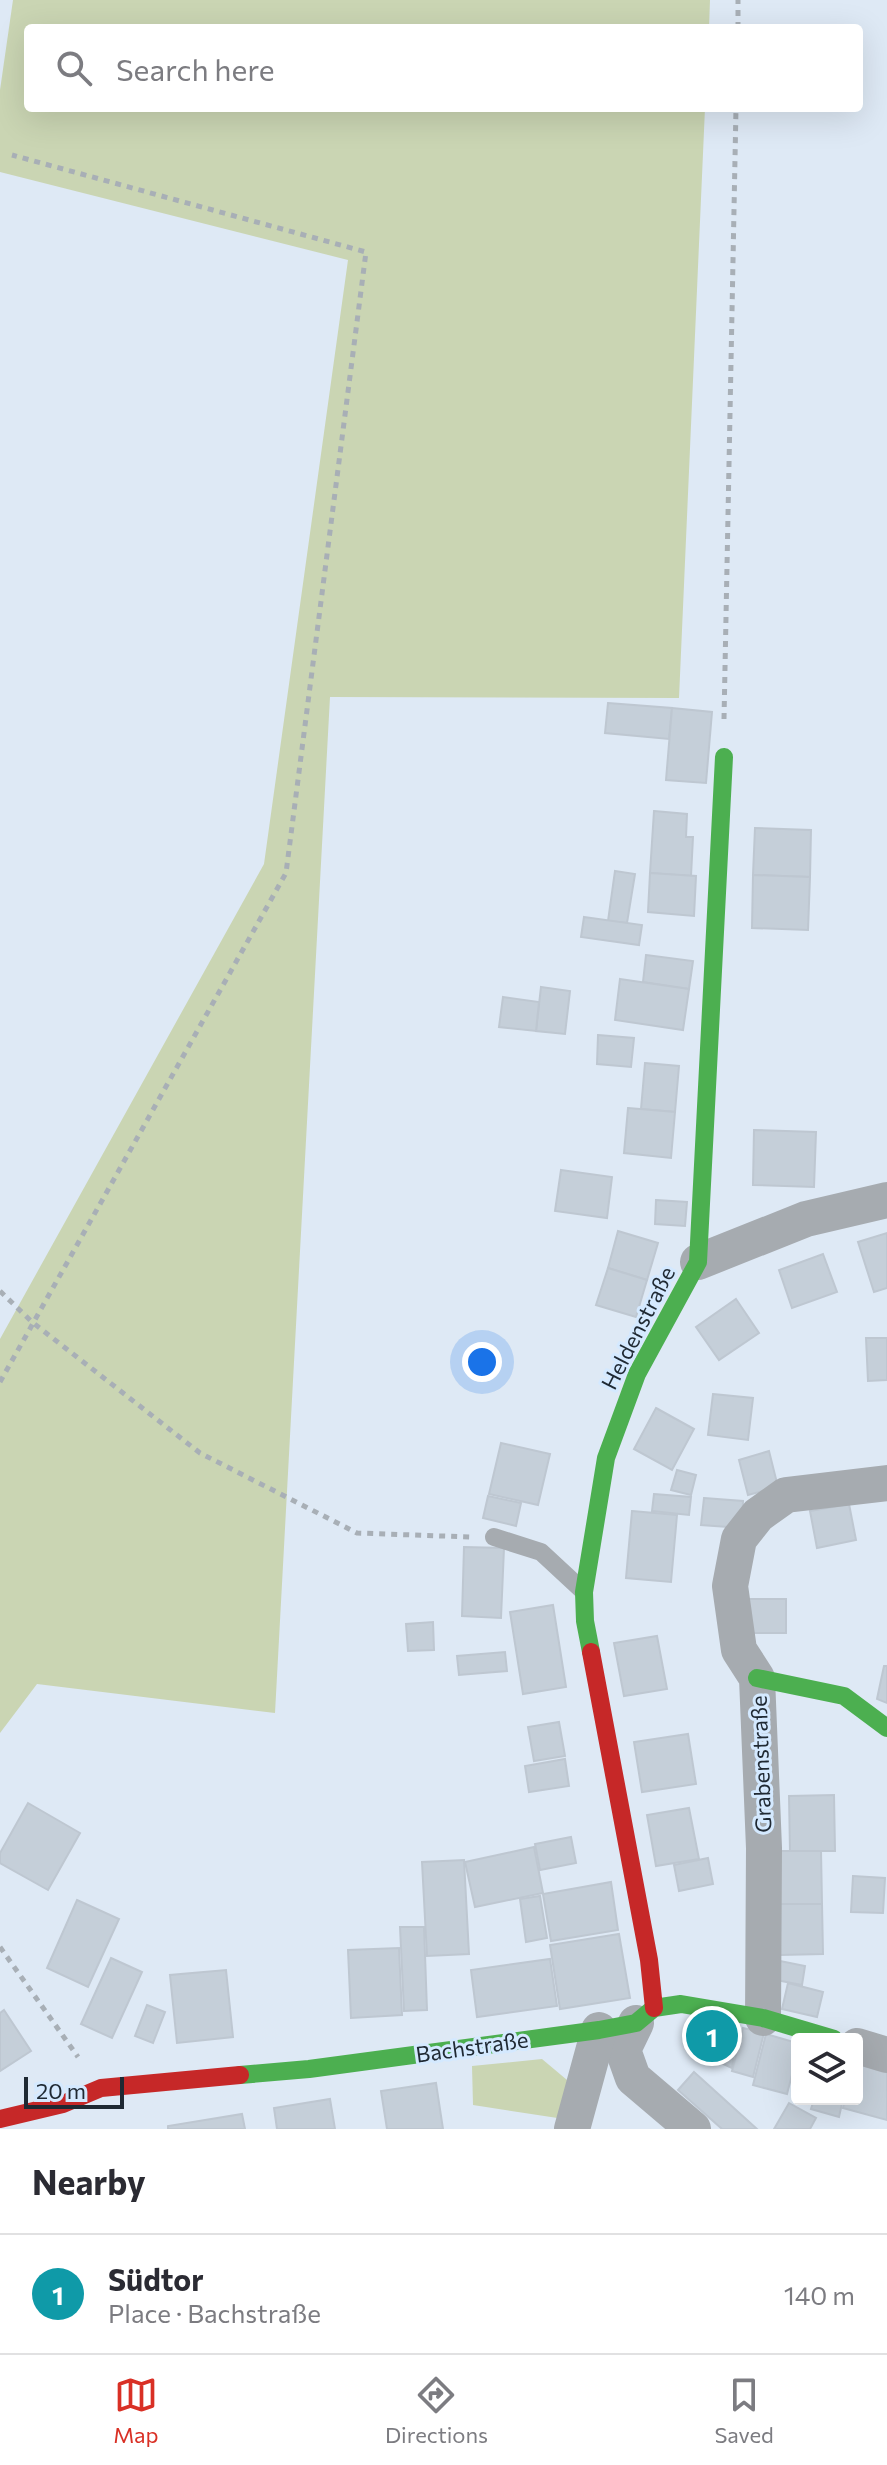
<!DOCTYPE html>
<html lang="en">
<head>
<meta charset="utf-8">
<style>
  :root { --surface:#fff; --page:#f2f2f3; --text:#2b2b33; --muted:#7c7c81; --line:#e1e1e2; --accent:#d93025 }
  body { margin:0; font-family:Commissioner,sans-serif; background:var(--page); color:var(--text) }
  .controls { position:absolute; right:24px; bottom:24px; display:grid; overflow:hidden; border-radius:8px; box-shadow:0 8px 32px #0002 }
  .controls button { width:72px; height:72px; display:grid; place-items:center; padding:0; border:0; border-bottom:2px solid var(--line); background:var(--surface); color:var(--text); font:40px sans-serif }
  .scale { position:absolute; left:24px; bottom:20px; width:100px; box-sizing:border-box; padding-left:8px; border:4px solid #1f2933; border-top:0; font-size:22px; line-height:28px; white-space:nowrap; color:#1f2933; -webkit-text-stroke:6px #d4e9ff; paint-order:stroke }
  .you { position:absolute; left:482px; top:1362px; width:28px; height:28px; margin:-20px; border:6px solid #fff; border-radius:50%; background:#1a73e8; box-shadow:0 0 0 12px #1a73e833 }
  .badge { display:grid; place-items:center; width:52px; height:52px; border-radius:50%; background:var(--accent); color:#fff; font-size:26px; font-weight:700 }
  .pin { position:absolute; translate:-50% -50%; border:4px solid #fff; box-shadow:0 2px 8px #0006 }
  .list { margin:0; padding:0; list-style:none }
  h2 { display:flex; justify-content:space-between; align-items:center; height:104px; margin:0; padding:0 32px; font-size:34px }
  h2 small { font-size:26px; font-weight:400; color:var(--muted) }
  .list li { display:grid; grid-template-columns:52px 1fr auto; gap:24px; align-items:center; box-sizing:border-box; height:120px; padding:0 32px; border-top:2px solid var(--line) }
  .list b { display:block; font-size:30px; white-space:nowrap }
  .list p { margin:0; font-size:26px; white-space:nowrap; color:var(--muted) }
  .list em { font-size:26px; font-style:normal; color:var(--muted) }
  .icon { flex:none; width:44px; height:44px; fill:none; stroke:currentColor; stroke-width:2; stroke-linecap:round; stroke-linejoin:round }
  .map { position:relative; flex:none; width:887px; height:2129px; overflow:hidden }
  .search { position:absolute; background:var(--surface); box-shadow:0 8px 32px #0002; left:24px; right:24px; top:24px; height:88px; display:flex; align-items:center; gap:20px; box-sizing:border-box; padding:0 28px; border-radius:8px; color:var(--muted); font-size:30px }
  .sheet { height:224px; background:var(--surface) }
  nav { display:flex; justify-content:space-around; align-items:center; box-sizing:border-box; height:112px; border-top:2px solid var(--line); background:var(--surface); font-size:22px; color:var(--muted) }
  nav a { display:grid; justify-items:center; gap:4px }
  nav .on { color:var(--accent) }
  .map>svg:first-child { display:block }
  .green { fill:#cad5b3 }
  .building { fill:#c5cfd9; stroke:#bec7d1; stroke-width:2 }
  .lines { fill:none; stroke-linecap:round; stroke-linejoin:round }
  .path { stroke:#a8afb6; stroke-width:5; stroke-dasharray:6 6; stroke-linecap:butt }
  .lane { stroke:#a6abb0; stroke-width:18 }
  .street { stroke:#a6abb0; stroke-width:36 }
  .fast { stroke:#4caf50; stroke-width:18 }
  .jam { stroke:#c62828; stroke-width:18 }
  .labels { text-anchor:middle; stroke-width:6; stroke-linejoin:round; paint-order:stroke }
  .street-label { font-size:22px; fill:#1f2933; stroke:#d4e9ff }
</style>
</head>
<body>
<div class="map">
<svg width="887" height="2129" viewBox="0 0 887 2129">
  <rect width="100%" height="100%" fill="#dee9f5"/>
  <g class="green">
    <polygon points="13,0 710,0 709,28 28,28 28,108 705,108 679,698 330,697 275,1713 37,1684 0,1733 0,1339 264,864 348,260 0,172 0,90"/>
    <polygon points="542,2059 573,2085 564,2119 473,2105 472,2066"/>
  </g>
  <g class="building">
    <polygon points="608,703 672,708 669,739 605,733"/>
    <polygon points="672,708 712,712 706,783 666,780"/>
    <polygon points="654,811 687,814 686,837 693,837 691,876 650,873"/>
    <polygon points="755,828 811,830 810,877 753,875"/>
    <polygon points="615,871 635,874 627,923 608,921"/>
    <polygon points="650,873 696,876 694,916 648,912"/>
    <polygon points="753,875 810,877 808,930 752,928"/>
    <polygon points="584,917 642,925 639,945 581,937"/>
    <polygon points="646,955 693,961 689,989 643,982"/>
    <polygon points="620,979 689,989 683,1030 615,1020"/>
    <polygon points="541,987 570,991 565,1034 536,1031"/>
    <polygon points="503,997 539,1002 536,1031 499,1027"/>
    <polygon points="598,1035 634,1038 631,1067 597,1064"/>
    <polygon points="645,1063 679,1066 675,1112 641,1109"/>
    <polygon points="628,1108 675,1112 671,1158 624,1153"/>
    <polygon points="754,1130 816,1132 814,1187 753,1185"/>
    <polygon points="561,1170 612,1177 607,1218 555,1211"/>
    <polygon points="656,1200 687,1202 685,1226 655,1224"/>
    <polygon points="618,1231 658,1243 647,1280 608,1268"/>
    <polygon points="887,1233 887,1288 874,1292 858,1242"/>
    <polygon points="823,1254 837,1292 792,1308 779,1270"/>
    <polygon points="608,1268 647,1280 636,1317 596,1305"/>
    <polygon points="736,1299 759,1333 719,1360 696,1327"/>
    <polygon points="866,1338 887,1338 887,1380 868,1381"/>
    <polygon points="713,1394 753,1398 748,1440 708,1435"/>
    <polygon points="656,1408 694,1429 672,1470 634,1449"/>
    <polygon points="501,1443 550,1454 538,1505 489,1494"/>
    <polygon points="769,1451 778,1487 748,1495 739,1460"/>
    <polygon points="677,1470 696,1475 691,1495 671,1490"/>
    <polygon points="654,1494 691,1497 689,1515 652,1511"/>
    <polygon points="488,1496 521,1503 516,1526 483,1518"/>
    <polygon points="704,1498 743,1501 742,1528 701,1525"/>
    <polygon points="849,1504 856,1540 817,1548 810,1511"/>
    <polygon points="632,1511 677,1515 671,1582 626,1578"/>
    <polygon points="464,1547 504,1548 501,1618 462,1616"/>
    <polygon points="746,1599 786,1599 786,1633 747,1633"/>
    <polygon points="553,1605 566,1687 523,1694 510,1612"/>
    <polygon points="433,1622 434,1650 408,1651 406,1624"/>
    <polygon points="657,1636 667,1689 624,1696 614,1643"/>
    <polygon points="505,1652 507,1671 459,1675 457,1656"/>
    <polygon points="884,1666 887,1666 887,1703 877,1699"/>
    <polygon points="559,1722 565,1756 534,1761 528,1727"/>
    <polygon points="688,1734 696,1784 642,1792 634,1742"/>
    <polygon points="565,1759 569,1786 529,1792 525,1766"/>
    <polygon points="834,1795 835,1851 790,1851 789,1796"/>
    <polygon points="28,1803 80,1833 48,1890 0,1863 0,1853"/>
    <polygon points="689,1808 699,1859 656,1866 647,1815"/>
    <polygon points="571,1837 576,1863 540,1870 535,1844"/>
    <polygon points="534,1847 543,1893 475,1907 465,1862"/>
    <polygon points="778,1851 821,1851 822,1904 779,1904"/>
    <polygon points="708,1858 713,1884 679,1891 674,1865"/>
    <polygon points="464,1860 469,1954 427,1956 422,1862"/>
    <polygon points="853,1876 885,1878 883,1913 851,1912"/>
    <polygon points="611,1882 618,1930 551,1941 543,1894"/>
    <polygon points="540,1896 547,1938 526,1942 520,1899"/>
    <polygon points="77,1900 119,1919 88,1987 47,1968"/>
    <polygon points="779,1904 822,1904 823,1954 780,1955"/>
    <polygon points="400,1927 424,1927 427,2010 404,2011"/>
    <polygon points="619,1934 630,1998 560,2009 550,1945"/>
    <polygon points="399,1948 402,2015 351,2018 348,1950"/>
    <polygon points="111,1958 142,1972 112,2038 81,2024"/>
    <polygon points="550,1959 557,2006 477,2017 471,1970"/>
    <polygon points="780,1961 805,1966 802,1985 776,1980"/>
    <polygon points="226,1970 233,2037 177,2043 170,1975"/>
    <polygon points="788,1983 823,1992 817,2017 782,2009"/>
    <polygon points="147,2005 165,2012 153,2043 135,2036"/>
    <polygon points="4,2010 31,2051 0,2071 0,2013"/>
    <polygon points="689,2026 737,2034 732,2068 686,2047"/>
    <polygon points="743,2028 764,2033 753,2077 732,2071"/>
    <polygon points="766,2034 797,2043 797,2055 787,2094 753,2085"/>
    <polygon points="857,2062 887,2070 887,2120 843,2108 845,2099 857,2099"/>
    <polygon points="694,2072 757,2129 722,2129 678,2090"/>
    <polygon points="436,2083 443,2129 387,2129 381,2091"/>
    <polygon points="330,2099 335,2129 277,2129 274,2108"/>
    <polygon points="814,2099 843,2099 839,2117 811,2109"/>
    <polygon points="789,2103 816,2118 810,2129 774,2129"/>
    <polygon points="242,2114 245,2129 168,2129 168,2126"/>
  </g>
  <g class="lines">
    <g class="path">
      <polyline points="738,28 738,0"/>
      <polyline points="724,719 736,108"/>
      <polyline points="0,1291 32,1322 200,1453 357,1533 470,1537"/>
      <polyline points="0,1382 286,873 366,252 12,155"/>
      <polyline points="0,1947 78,2057"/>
    </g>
    <polyline class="lane" points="494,1537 541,1552 582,1590"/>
    <g class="street">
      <polyline points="698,1262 806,1219 887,1200"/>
      <polyline points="763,2018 764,1848 757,1678 739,1650 730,1586 739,1539 758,1515 786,1495 887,1483"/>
      <polyline points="636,2023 623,2050 633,2078 693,2129"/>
      <polyline points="857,2046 887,2055"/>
      <polyline points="572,2129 599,2030"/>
    </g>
    <g class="fast">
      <polyline points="591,1652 585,1621 584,1592 606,1458 637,1374 698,1262 724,757"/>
      <polyline points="757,1678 844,1696 887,1728"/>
      <polyline points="240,2075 309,2069 599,2030 636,2023 654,2008 681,2004 763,2018 834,2039"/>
    </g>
    <g class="jam">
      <polyline points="591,1652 649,1960 654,2008"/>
      <polyline points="0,2119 63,2104 101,2088 240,2075"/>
    </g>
  </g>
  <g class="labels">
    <g class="street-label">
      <text transform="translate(638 1328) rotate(-63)" y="8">Heldenstraße</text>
      <text transform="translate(761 1764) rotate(-92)" y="8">Grabenstraße</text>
      <text transform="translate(472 2047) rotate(-8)" y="8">Bachstraße</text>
    </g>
  </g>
</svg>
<div class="controls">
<button><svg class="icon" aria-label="layers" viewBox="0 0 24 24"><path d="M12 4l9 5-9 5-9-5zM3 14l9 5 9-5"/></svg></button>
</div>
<div class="scale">20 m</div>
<div class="you"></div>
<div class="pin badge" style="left:712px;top:2036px;background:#0f9aa8">1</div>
<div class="search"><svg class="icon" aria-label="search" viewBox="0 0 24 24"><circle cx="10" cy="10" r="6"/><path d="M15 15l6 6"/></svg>Search here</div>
</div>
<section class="sheet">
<h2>Nearby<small></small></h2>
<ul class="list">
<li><span class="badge" style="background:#0f9aa8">1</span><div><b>Südtor</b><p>Place · Bachstraße</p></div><em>140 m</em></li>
</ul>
</section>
<nav>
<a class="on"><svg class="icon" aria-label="map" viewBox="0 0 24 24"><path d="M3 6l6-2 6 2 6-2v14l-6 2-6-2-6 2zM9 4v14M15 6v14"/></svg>Map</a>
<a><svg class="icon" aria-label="directions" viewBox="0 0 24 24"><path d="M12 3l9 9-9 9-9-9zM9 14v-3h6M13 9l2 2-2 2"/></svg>Directions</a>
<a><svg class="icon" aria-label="saved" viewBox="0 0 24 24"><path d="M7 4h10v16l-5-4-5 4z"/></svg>Saved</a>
</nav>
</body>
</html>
